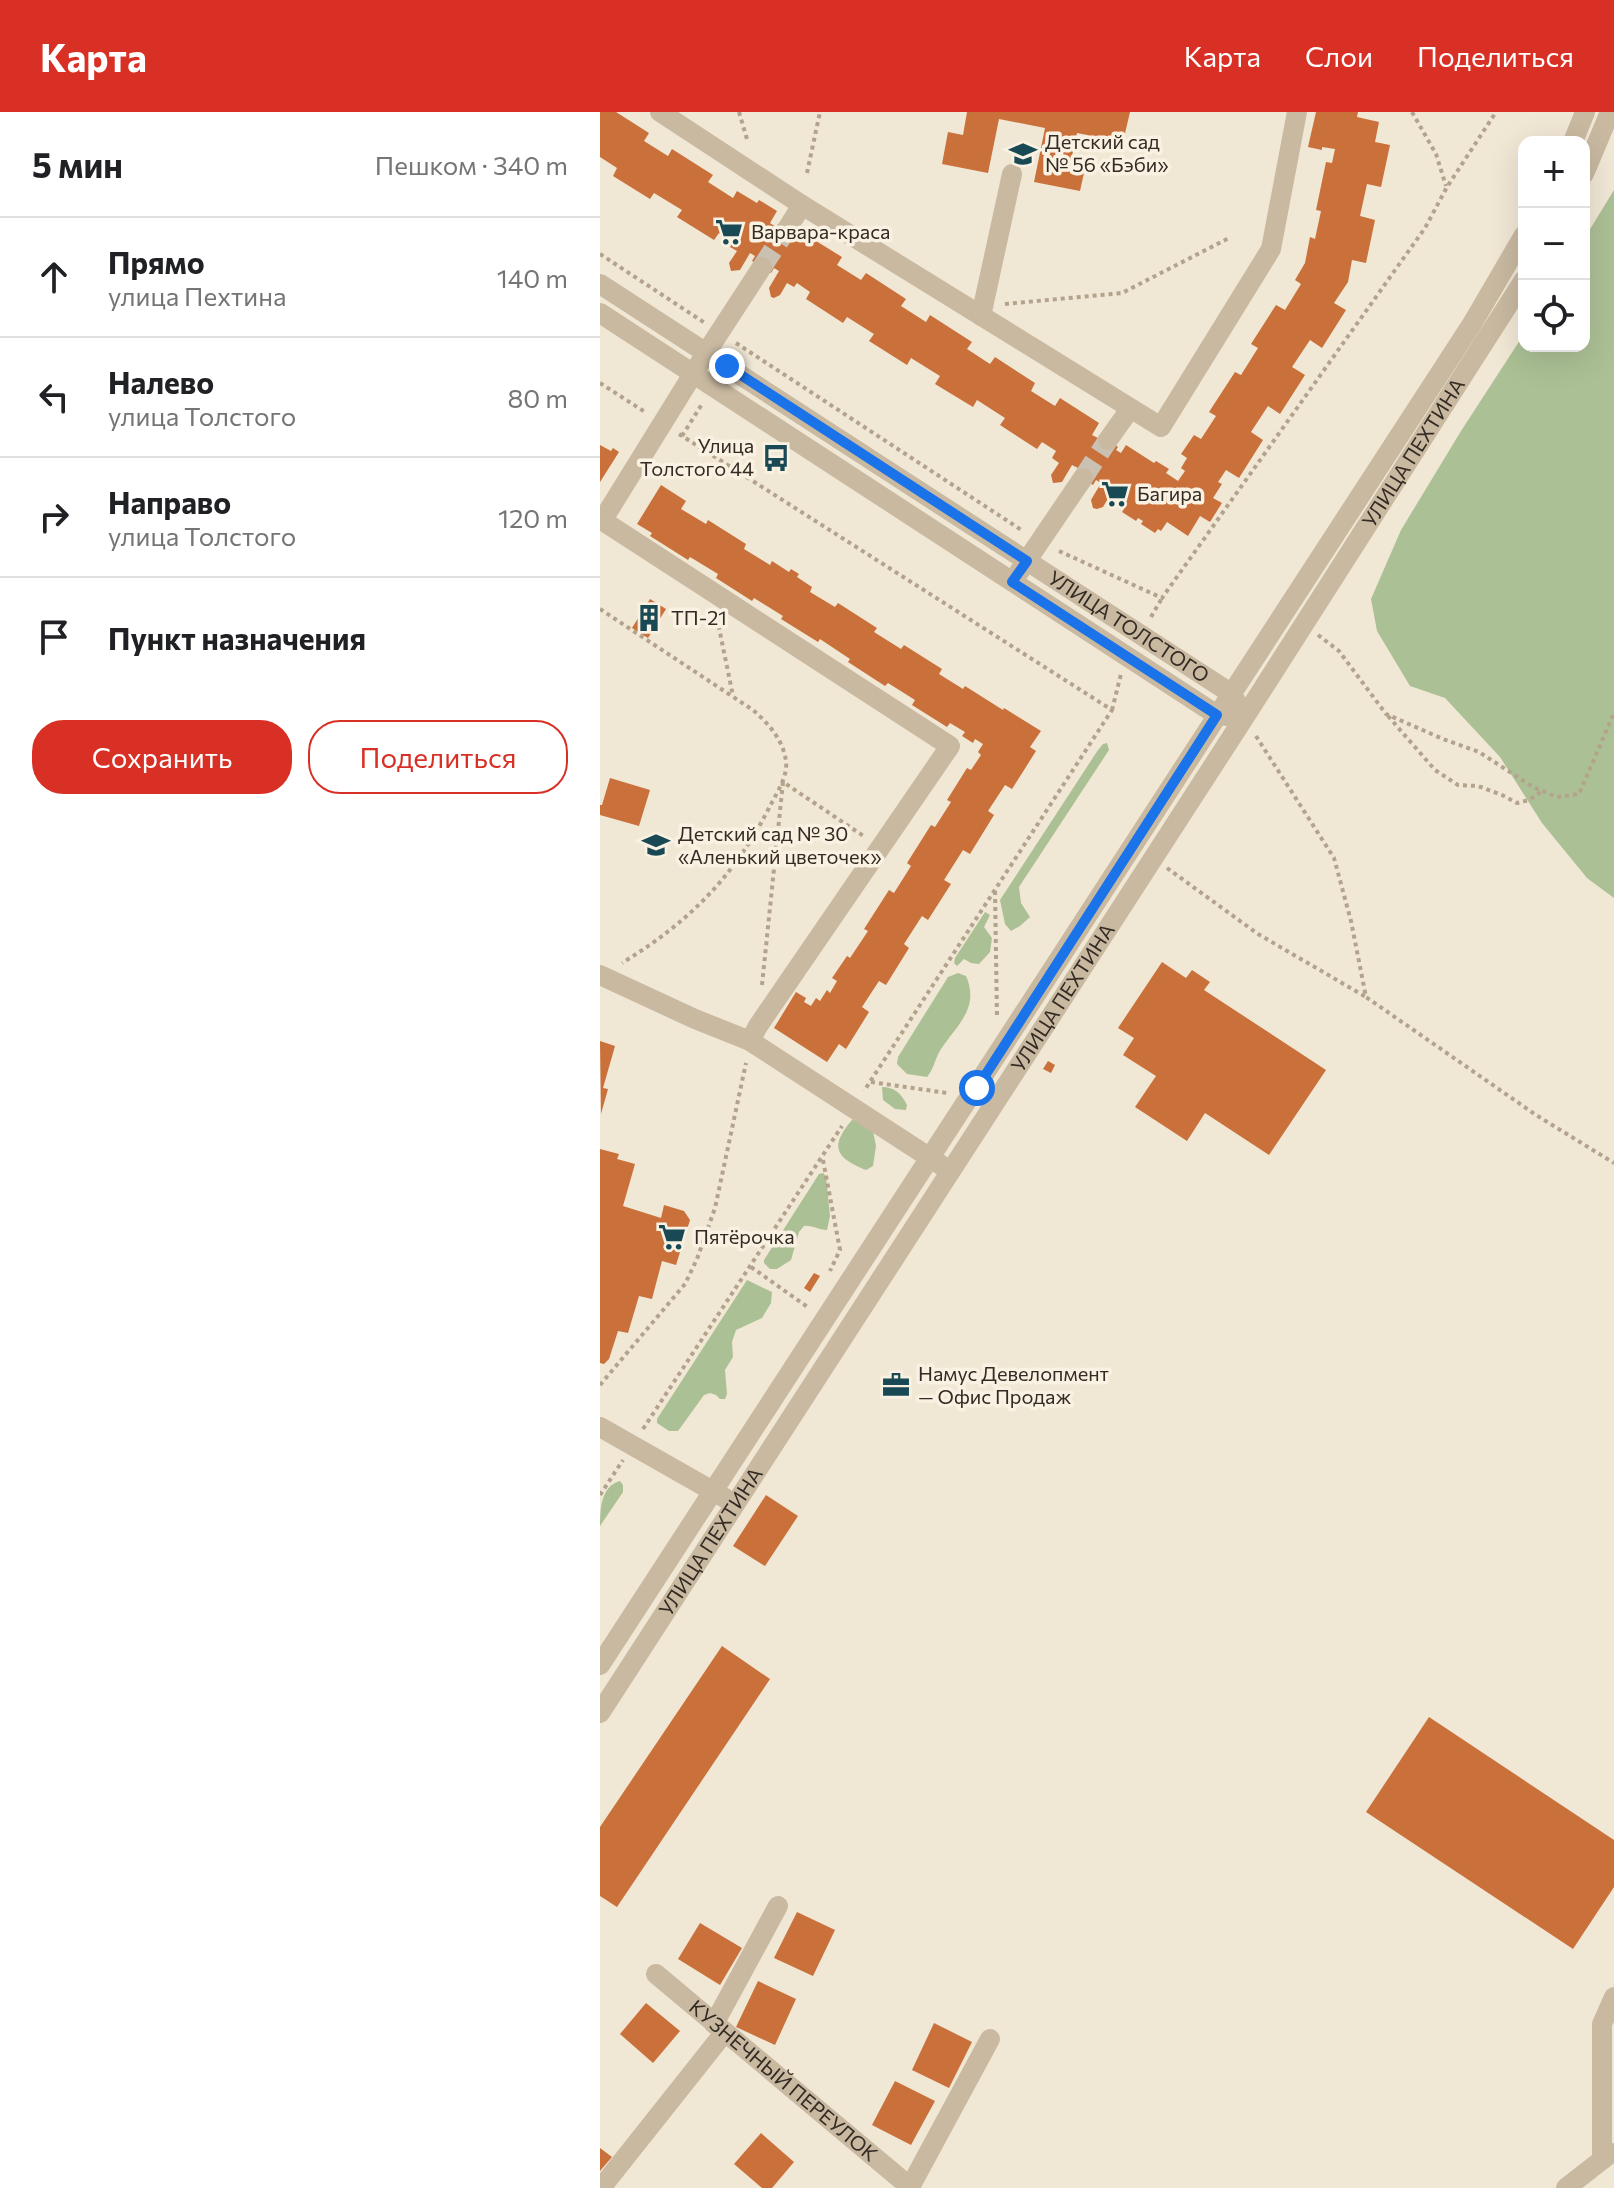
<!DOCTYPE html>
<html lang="ru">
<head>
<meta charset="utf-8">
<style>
  :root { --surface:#fff; --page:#f6f6f6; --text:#202124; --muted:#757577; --line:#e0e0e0; --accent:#d93025 }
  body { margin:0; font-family:Commissioner,sans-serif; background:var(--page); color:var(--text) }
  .controls { position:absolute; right:24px; top:24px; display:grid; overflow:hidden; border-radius:16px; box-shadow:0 8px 32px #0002 }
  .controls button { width:72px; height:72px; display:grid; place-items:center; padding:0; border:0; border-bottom:2px solid var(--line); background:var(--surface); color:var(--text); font:40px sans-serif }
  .stop { position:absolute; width:24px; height:24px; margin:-18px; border:6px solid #1a73e8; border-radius:50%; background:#fff }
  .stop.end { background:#1a73e8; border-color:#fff; box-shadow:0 2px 8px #0008 }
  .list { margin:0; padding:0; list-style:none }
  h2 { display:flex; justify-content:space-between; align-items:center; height:104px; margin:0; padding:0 32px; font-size:34px }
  h2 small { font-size:26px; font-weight:400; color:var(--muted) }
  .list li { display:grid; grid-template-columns:52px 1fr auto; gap:24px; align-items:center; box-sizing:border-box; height:120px; padding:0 32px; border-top:2px solid var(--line) }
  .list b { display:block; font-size:30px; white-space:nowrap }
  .list p { margin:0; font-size:26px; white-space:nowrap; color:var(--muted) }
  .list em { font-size:26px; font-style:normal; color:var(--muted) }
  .actions { display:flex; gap:16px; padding:24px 32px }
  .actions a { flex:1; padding:18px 0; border:2px solid var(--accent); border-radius:32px; text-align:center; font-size:28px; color:var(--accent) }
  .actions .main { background:var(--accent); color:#fff }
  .icon { flex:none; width:44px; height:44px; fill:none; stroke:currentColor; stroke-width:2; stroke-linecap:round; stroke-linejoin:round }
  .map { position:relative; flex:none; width:1014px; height:2076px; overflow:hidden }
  header { display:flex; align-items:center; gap:48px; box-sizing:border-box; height:112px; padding:0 40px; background:var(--accent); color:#fff }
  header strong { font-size:38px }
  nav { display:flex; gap:44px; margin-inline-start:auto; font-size:28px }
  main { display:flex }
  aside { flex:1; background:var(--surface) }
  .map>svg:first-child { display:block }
  .green { fill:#acc095 }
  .building { fill:#c9703b }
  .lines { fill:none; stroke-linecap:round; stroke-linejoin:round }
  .minor-tunnel { stroke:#cbc1b2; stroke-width:20; stroke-dasharray:20 10; stroke-linecap:butt }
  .path { stroke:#b4a38c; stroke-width:4; stroke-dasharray:4 4; stroke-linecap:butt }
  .minor { stroke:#c9b9a1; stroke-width:20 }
  .route { stroke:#1a73e8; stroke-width:10 }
  .labels { text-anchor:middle; stroke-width:7; stroke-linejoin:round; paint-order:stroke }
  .poi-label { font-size:20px; fill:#332b24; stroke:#f9f1e1; text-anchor:start }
  .street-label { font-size:20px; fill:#332b24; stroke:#f9f1e1 }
</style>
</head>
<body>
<header>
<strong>Карта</strong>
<nav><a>Карта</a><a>Слои</a><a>Поделиться</a></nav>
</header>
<main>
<aside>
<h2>5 мин<small>Пешком · 340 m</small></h2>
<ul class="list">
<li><svg class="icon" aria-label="ahead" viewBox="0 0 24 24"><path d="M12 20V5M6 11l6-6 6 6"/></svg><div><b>Прямо</b><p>улица Пехтина</p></div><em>140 m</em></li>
<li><svg class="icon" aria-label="left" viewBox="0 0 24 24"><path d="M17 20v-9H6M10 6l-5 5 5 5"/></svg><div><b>Налево</b><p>улица Толстого</p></div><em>80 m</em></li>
<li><svg class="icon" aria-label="right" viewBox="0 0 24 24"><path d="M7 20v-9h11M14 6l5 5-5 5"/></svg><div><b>Направо</b><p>улица Толстого</p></div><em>120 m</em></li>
<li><svg class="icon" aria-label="arrive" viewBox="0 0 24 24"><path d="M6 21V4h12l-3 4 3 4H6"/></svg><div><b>Пункт назначения</b></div></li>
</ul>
<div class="actions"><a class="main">Сохранить</a><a>Поделиться</a></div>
</aside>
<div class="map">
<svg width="1014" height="2076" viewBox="0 0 1014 2076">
  <rect width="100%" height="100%" fill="#f1e7d5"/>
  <g class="green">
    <polygon points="1014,78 1014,786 987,766 942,711 900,645 845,586 810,574 777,519 771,487 801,418 861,319 924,222 924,234 984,234 984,127"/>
    <polygon points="507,631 509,638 419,775 421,791 430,805 420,814 411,819 405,812 400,788 498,638 503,632"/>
    <polygon points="385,800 390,803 384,815 392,826 390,840 379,852 371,851 364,847 357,854 354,851 355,846"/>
    <path d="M358 861 366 864C380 896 357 913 341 937 335 946 334 957 327 965L307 962 297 952 298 945 348 865Z"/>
    <path d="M282 975C294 975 301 981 307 993L306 998 295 997 283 988Z"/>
    <path d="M254 1006 273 1019 276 1034 273 1054 266 1058C249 1051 230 1042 242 1022 246 1015 249 1011 254 1006Z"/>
    <path d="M223 1061 226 1064 230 1104 227 1118C218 1118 212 1113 204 1114L199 1120 191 1148 177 1157H170L164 1151V1148L219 1062Z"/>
    <polygon points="147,1168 172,1180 171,1191 162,1206 136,1218 132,1230 133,1245 125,1258 127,1282 125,1287 120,1287 116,1283 110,1281 104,1283 78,1319 69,1319 57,1311 57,1307"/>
    <path d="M20 1369 23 1373V1380L0 1414C0 1397 1 1374 20 1369Z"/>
  </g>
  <g class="building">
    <polygon points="0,0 16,0 49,21 44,29 68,44 72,37 113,63 108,70 133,86 137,79 157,91 159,88 177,99 170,111 176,115 178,112 187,117 195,123 194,126 198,129 203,121 242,145 237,153 261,168 266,161 306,187 301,194 326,210 330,203 372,230 367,237 390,252 395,245 435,271 431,279 455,294 460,286 499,311 492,323 498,326 500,323 508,328 518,335 516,338 521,341 526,333 554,351 556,349 569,357 566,361 578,369 585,359 581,356 587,346 581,342 594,323 601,327 616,304 609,300 635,260 641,263 658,236 651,232 676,193 685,198 701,172 695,168 705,151 710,125 715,127 721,99 716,98 726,50 732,51 735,37 722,35 722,38 708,35 716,0 758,0 757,5 779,10 775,30 790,33 781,75 767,72 760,104 775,108 766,151 752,148 748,170 734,191 746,198 722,236 710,228 692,255 705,263 680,302 668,294 651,320 663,328 639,366 626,358 618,370 622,372 613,386 622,391 610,410 600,404 588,424 567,410 561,419 558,417 555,421 541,412 543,409 538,406 536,409 522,400 524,397 521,395 527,384 521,380 517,387 510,383 503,395 497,397 493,396 491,388 501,371 496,368 493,373 475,361 478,356 472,353 462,370 453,371 451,363 459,351 452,346 456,339 442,330 437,337 400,313 405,306 377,288 373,295 335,272 340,264 311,246 307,253 269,229 274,222 247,205 243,211 206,187 210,180 197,171 194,175 187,171 180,183 174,186 171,185 169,176 179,159 174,156 171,161 152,149 155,144 150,141 140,158 131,159 129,151 137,139 130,135 133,130 119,121 114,128 77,105 82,98 54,81 50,87 13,64 17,56 0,45"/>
    <polygon points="367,0 530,0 523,30 477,21 472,44 487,47 480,79 434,70 445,16 399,7 388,61 342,52 348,20 363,23"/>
    <polygon points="0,333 11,339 13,336 19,340 0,370"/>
    <polygon points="61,373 86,389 81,397 106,412 108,408 146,432 144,437 170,453 172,449 189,460 191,457 199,462 197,465 212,475 210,480 235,495 238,491 277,516 274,520 301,537 304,533 342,557 339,562 363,577 365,574 403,598 404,596 441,619 430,635 436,639 412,677 405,673 388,699 394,703 370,742 363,738 344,768 351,772 328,808 322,804 304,832 309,836 286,873 279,869 262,895 269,900 246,937 239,932 227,950 174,916 196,880 206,886 204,890 211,894 216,886 220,889 227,878 230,881 237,869 232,866 247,844 250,846 268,819 264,817 289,778 294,781 311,754 307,751 331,713 335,715 351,690 347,688 367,656 371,658 381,643 378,640 383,632 375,627 373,631 362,624 365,620 350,611 347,615 312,593 315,588 288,571 285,574 248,550 250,547 220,527 218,530 181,507 183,504 154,486 152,489 116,466 118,462 90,445 88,448 50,424 52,421 37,412"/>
    <polygon points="50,487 66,497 48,526 32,516"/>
    <polygon points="10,666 50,678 39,714 0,703 0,693 2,693"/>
    <polygon points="562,850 586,866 592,858 610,870 604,878 726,958 669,1043 605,1001 587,1029 535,995 556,964 523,943 534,926 518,916"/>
    <polygon points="0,929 15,934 3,976 8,977 1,1002"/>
    <polygon points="448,949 455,953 451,961 443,957"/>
    <polygon points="0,1037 19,1042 17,1047 35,1052 23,1094 61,1106 64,1093 84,1099 90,1108 76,1153 62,1149 52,1187 39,1184 28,1221 18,1219 9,1247 4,1252 0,1251"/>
    <polygon points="214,1161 220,1164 210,1180 204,1176"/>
    <polygon points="166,1383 198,1404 165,1454 133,1434"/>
    <polygon points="122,1534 170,1567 17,1795 0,1784 0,1715"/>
    <polygon points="829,1605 1014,1728 1014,1775 973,1837 766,1700"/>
    <polygon points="197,1800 235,1818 213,1864 174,1846"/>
    <polygon points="100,1811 142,1836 120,1873 78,1847"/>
    <polygon points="158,1869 196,1887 175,1933 136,1915"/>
    <polygon points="46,1891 80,1919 53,1951 20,1922"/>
    <polygon points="334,1911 372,1930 349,1976 312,1958"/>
    <polygon points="295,1969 335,1989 311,2033 272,2013"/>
    <polygon points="161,2021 194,2050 172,2076 162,2076 134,2052"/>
    <polygon points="0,2036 12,2045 0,2059"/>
  </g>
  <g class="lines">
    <g class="minor-tunnel">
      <polyline points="162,155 187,117"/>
      <polyline points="483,366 508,328"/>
    </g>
    <g class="path">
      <polyline points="139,0 147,27"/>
      <polyline points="812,0 836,42 846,74"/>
      <polyline points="207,61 220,0"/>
      <polyline points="0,142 105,211"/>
      <polyline points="405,192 522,181 629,126"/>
      <polyline points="136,231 423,419"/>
      <polyline points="0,271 45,300"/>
      <polyline points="79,322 512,598 264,979"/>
      <polyline points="82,324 102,292"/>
      <polyline points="459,439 562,486 825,116 847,75 896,0"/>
      <path d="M0 497 153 598C169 612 183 628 186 649 188 665 176 682 169 696 133 766 89 810 22 851"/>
      <polyline points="551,505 562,486"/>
      <polyline points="117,506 133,584"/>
      <polyline points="718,523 739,539 786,602 843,627 879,640 933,675 957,685 979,682 1014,601"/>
      <polyline points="512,598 521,562"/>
      <polyline points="788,604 835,658 858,673 878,674 902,683 917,691 929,688 942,679"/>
      <polyline points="656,624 734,746 751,809 766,885 936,1003 1014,1051"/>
      <polyline points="567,756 658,822 766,885"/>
      <polyline points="395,779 397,906"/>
      <polyline points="162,873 183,670 265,725"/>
      <polyline points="271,970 347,981"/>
      <polyline points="223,1048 240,1138 230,1159"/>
      <polyline points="151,1155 209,1196"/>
      <polyline points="0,1273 85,1172 97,1147 115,1096 146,951"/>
      <polyline points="43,1317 242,1014"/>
      <polyline points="0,1383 23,1348"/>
    </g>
    <g class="minor">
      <polyline points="60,0 202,93"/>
      <polyline points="973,30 985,0"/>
      <polyline points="984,62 1010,0"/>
      <polyline points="187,117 202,93 561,315 671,137 697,0"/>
      <path id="s1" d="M0 172 632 582 637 591"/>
      <polyline points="0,201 617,603 628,604"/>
      <polyline points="381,204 412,62"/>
      <polyline points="508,328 530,297"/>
      <polyline points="0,407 350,634 158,914 150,929 341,1053"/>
      <polyline points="2,409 106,241 162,155"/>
      <polyline points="419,460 483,366"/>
      <polyline points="0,863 95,907 150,929"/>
      <polyline points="0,1315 125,1386"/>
      <polyline points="0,1553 872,212 924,123"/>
      <path id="s2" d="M0 1601 644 606 924 168"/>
      <path id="s3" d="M56 1862 310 2075 390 1927"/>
      <polyline points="114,1912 178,1794"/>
      <polyline points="1002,2048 1002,1912 1014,1885"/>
      <polyline points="1,2076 124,1921"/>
      <polyline points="966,2076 1011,2041"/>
    </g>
  </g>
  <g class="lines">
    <polyline class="route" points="127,254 427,449 412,470 617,603 377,976"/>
  </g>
  <defs>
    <g id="school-bare" transform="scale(2.16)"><path d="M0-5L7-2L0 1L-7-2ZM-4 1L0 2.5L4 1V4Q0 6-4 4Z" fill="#194955" stroke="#f9f1e1" stroke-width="2.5" paint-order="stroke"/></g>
    <g id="supermarket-bare" transform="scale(2.16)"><path d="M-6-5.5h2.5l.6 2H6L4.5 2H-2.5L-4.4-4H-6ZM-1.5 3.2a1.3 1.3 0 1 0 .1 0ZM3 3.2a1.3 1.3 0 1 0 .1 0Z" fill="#194955" stroke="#f9f1e1" stroke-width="2.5" paint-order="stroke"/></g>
    <g id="bus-bare" transform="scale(2.16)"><path d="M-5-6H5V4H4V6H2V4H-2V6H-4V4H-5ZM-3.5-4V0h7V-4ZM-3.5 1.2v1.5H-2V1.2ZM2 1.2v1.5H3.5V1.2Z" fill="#194955" stroke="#f9f1e1" stroke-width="2.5" paint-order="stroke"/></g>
    <g id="building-bare" transform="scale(2.16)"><path d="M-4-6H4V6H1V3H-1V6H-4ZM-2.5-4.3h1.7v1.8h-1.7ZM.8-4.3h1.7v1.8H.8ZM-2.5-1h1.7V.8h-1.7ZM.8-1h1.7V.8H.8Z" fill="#194955" stroke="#f9f1e1" stroke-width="2.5" paint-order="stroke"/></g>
    <g id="office-bare" transform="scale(2.16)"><path d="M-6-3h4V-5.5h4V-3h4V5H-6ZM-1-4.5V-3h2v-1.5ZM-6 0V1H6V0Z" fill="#194955" stroke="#f9f1e1" stroke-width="2.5" paint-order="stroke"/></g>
  </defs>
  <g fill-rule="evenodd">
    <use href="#school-bare" x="423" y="42"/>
    <use href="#supermarket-bare" x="129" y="120"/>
    <use href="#bus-bare" x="176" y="346"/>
    <use href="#supermarket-bare" x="515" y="382"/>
    <use href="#building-bare" x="49" y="506"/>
    <use href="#school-bare" x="56" y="733"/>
    <use href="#supermarket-bare" x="72" y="1125"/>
    <use href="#office-bare" x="296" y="1273"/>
  </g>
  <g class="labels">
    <g class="poi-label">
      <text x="445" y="37">Детский сад<tspan x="445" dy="23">№ 56 «Бэби»</tspan></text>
      <text x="151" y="127">Варвара-краса</text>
      <text x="154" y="341" text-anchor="end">Улица<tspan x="154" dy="23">Толстого 44</tspan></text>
      <text x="537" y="389">Багира</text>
      <text x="71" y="513">ТП-21</text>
      <text x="78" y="729">Детский сад № 30<tspan x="78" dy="23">«Аленький цветочек»</tspan></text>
      <text x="94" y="1132">Пятёрочка</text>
      <text x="318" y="1269">Намус Девелопмент<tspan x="318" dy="23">— Офис Продаж</tspan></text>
    </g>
    <g class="street-label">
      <text dy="7" stroke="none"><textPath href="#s2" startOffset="1500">УЛИЦА ПЕХТИНА</textPath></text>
      <text dy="7" stroke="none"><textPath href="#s1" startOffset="630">УЛИЦА ТОЛСТОГО</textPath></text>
      <text dy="7" stroke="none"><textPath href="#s2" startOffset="852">УЛИЦА ПЕХТИНА</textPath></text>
      <text dy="7" stroke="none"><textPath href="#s2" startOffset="204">УЛИЦА ПЕХТИНА</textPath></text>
      <text dy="7" stroke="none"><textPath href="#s3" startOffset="166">КУЗНЕЧНЫЙ ПЕРЕУЛОК</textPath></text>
    </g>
  </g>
</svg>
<div class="controls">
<button>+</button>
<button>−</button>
<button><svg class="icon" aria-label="locate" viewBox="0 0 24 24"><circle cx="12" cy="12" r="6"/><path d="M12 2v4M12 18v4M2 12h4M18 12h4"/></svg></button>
</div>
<div class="stop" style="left:377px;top:976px"></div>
<div class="stop end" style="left:127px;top:254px"></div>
</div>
</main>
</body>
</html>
